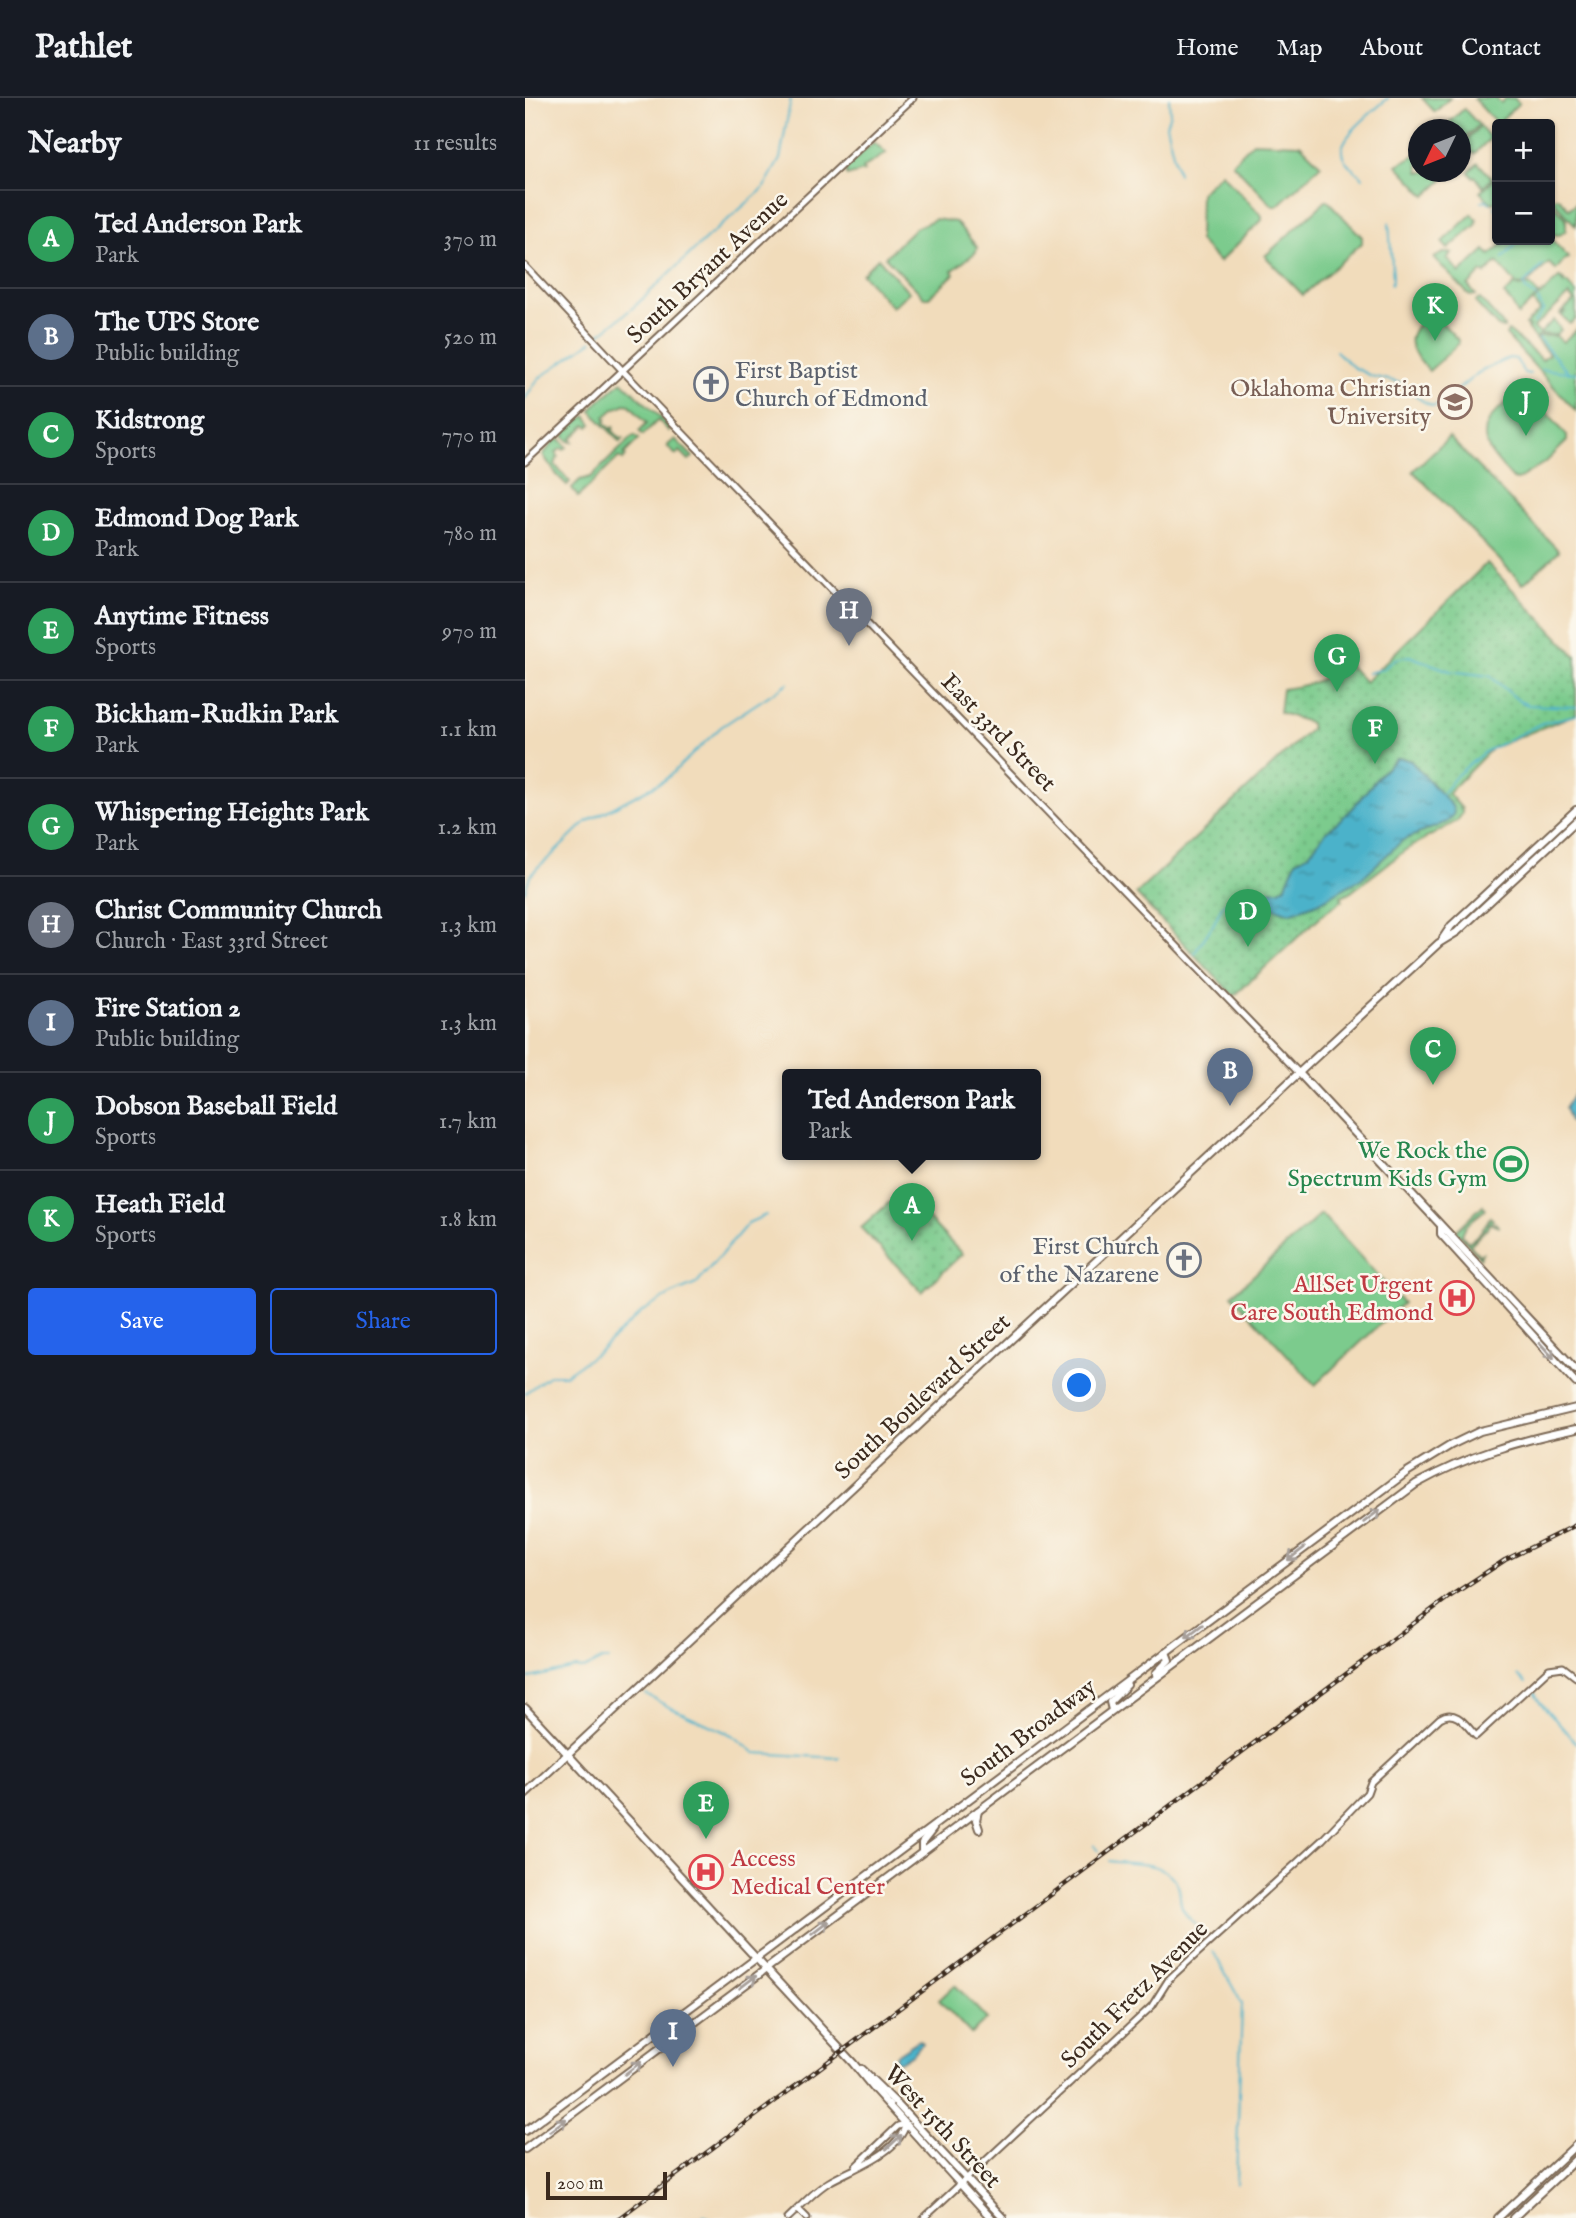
<!DOCTYPE html>
<html lang="en">
<head>
<meta charset="utf-8">
<style>
  :root { --surface:#171b24; --page:#242831; --text:#f1f3f6; --muted:#9ea1a6; --line:#363941; --accent:#2563eb }
  body { margin:0; font-family:"IM FELL English",serif; background:var(--page); color:var(--text) }
  .controls { position:absolute; right:21px; top:21px; display:grid; overflow:hidden; border-radius:7px; box-shadow:0 2px 5px #0004 }
  .controls button { width:63px; height:63px; display:grid; place-items:center; padding:0; border:0; border-bottom:2px solid var(--line); background:var(--surface); color:var(--text); font:35px sans-serif }
  .compass { position:absolute; left:883px; top:21px; width:63px; height:63px; border-radius:50%; background:var(--surface); box-shadow:0 2px 5px #0004; rotate:227deg }
  .scale { position:absolute; left:21px; bottom:18px; width:121px; box-sizing:border-box; padding-left:7px; border:4px solid #3b2a1e; border-top:0; font-size:19px; line-height:24px; white-space:nowrap; color:#3b2a1e; -webkit-text-stroke:5px #fbf7ec; paint-order:stroke }
  .you { position:absolute; left:555px; top:1288px; width:24px; height:24px; margin:-18px; border:5px solid #fff; border-radius:50%; background:#1a73e8; box-shadow:0 0 0 10px #1a73e833 }
  .badge { display:grid; place-items:center; width:46px; height:46px; border-radius:50%; background:var(--accent); color:#fff; font-size:23px; font-weight:700 }
  .pin { position:absolute; translate:-50% -58px; filter:drop-shadow(0 2px 4px #0008) }
  .pin::after { content:''; position:absolute; top:37px; width:24px; height:21px; background:inherit; clip-path:polygon(0 0,100% 0,50% 100%) }
  .popup { position:absolute; left:257px; top:971px; width:259px; height:91px; box-sizing:border-box; display:grid; place-content:center; border-radius:7px; background:var(--surface); filter:drop-shadow(0 2px 5px #0005); font-size:23px; white-space:nowrap; color:var(--muted) }
  .popup b { font-size:26px; color:var(--text) }
  .popup::after { content:''; position:absolute; left:50%; top:100%; margin-left:-14px; border:14px solid transparent; border-top-color:var(--surface) }
  .list { margin:0; padding:0; list-style:none }
  h2 { display:flex; justify-content:space-between; align-items:center; height:91px; margin:0; padding:0 28px; font-size:30px }
  h2 small { font-size:23px; font-weight:400; color:var(--muted) }
  .list li { display:grid; grid-template-columns:46px 1fr auto; gap:21px; align-items:center; box-sizing:border-box; height:98px; padding:0 28px; border-top:2px solid var(--line) }
  .list b { display:block; font-size:26px; white-space:nowrap }
  .list p { margin:0; font-size:23px; white-space:nowrap; color:var(--muted) }
  .list em { font-size:23px; font-style:normal; color:var(--muted) }
  .actions { display:flex; gap:14px; padding:21px 28px }
  .actions a { flex:1; padding:16px 0; border:2px solid var(--accent); border-radius:7px; text-align:center; font-size:24px; color:var(--accent) }
  .actions .main { background:var(--accent); color:#fff }
  .map { position:relative; flex:none; width:1051px; height:2120px; overflow:hidden }
  header { display:flex; align-items:center; gap:42px; box-sizing:border-box; height:98px; padding:0 35px; background:var(--surface); border-bottom:2px solid var(--line) }
  header strong { font-size:33px }
  nav { display:flex; gap:38px; margin-inline-start:auto; font-size:24px }
  main { display:flex }
  aside { flex:1; background:var(--surface) }
  .map>svg:first-child { display:block }
  .green { fill:#7bcb8d; stroke:#5b7a56; stroke-width:2 }
  .park { fill:url(#park-dots); stroke:#5b7a56; stroke-width:2 }
  .water { fill:url(#water-ripples); stroke:#446e74; stroke-width:2 }
  .lines { fill:none; stroke-linecap:round; stroke-linejoin:round }
  .stream { stroke:#4cb2ca; stroke-width:2 }
  .minor-casing { stroke:#7b6855; stroke-width:9 }
  .major-casing { stroke:#7b6855; stroke-width:10 }
  .minor { stroke:#fff; stroke-width:5 }
  .major { stroke:#fff; stroke-width:6 }
  .rail-casing { stroke:#3b2a1e; stroke-width:4.5 }
  .rail { stroke:#fbf7ec; stroke-width:2; stroke-dasharray:5; stroke-linecap:butt }
  .oneway { stroke:#a79f9a }
  .labels { text-anchor:middle; stroke-width:5; stroke-linejoin:round; paint-order:stroke }
  .street-label { font-size:24px; fill:#3b2a1e; stroke:#fbf7ec }
  .worship-label { font-size:24px; fill:#5b616d; stroke:#fbf7ec; text-anchor:start }
  .education-label { font-size:24px; fill:#785e54; stroke:#fbf7ec; text-anchor:end }
  .leisure-label { font-size:24px; fill:#27864d; stroke:#fbf7ec; text-anchor:end }
  .health-label { font-size:24px; fill:#be3a42; stroke:#fbf7ec; text-anchor:end }
</style>
</head>
<body>
<header>
<strong>Pathlet</strong>
<nav><a>Home</a><a>Map</a><a>About</a><a>Contact</a></nav>
</header>
<main>
<aside>
<h2>Nearby<small>11 results</small></h2>
<ul class="list">
<li><span class="badge" style="background:#2e9e5b">A</span><div><b>Ted Anderson Park</b><p>Park</p></div><em>370 m</em></li>
<li><span class="badge" style="background:#5c6f8a">B</span><div><b>The UPS Store</b><p>Public building</p></div><em>520 m</em></li>
<li><span class="badge" style="background:#2e9e5b">C</span><div><b>Kidstrong</b><p>Sports</p></div><em>770 m</em></li>
<li><span class="badge" style="background:#2e9e5b">D</span><div><b>Edmond Dog Park</b><p>Park</p></div><em>780 m</em></li>
<li><span class="badge" style="background:#2e9e5b">E</span><div><b>Anytime Fitness</b><p>Sports</p></div><em>970 m</em></li>
<li><span class="badge" style="background:#2e9e5b">F</span><div><b>Bickham-Rudkin Park</b><p>Park</p></div><em>1.1 km</em></li>
<li><span class="badge" style="background:#2e9e5b">G</span><div><b>Whispering Heights Park</b><p>Park</p></div><em>1.2 km</em></li>
<li><span class="badge" style="background:#6b7280">H</span><div><b>Christ Community Church</b><p>Church · East 33rd Street</p></div><em>1.3 km</em></li>
<li><span class="badge" style="background:#5c6f8a">I</span><div><b>Fire Station 2</b><p>Public building</p></div><em>1.3 km</em></li>
<li><span class="badge" style="background:#2e9e5b">J</span><div><b>Dobson Baseball Field</b><p>Sports</p></div><em>1.7 km</em></li>
<li><span class="badge" style="background:#2e9e5b">K</span><div><b>Heath Field</b><p>Sports</p></div><em>1.8 km</em></li>
</ul>
<div class="actions"><a class="main">Save</a><a>Share</a></div>
</aside>
<div class="map">
<svg width="1051" height="2120" viewBox="0 0 1051 2120">
  <defs>
    <pattern id="park-dots" width="8" height="8" patternUnits="userSpaceOnUse" patternTransform="scale(1.75)"><rect width="8" height="8" fill="#7bcb8d"/><path d="M2 2h.1M6 6h.1" fill="none" stroke="#6bae79" stroke-width="1.8" stroke-linecap="round"/></pattern>
    <pattern id="water-ripples" width="26" height="14" patternUnits="userSpaceOnUse" patternTransform="scale(1.75)"><rect width="26" height="14" fill="#4cb2ca"/><path d="M2 4q2-2 4 0t4 0M15 11q2-2 4 0t4 0" fill="none" stroke="#4091a3"/></pattern>
  </defs>
  <rect width="100%" height="100%" fill="#fbf7ec"/>
  <filter id="ink" filterUnits="userSpaceOnUse"><feTurbulence type="fractalNoise" baseFrequency=".0143" numOctaves="2"/><feDisplacementMap in="SourceGraphic" scale="14" xChannelSelector="R" yChannelSelector="G"/><feConvolveMatrix kernelMatrix="1 2 1 2 8 2 1 2 1" color-interpolation-filters="sRGB"/></filter>
  <filter id="wash" filterUnits="userSpaceOnUse"><feTurbulence type="fractalNoise" baseFrequency=".00686" numOctaves="4" result="noise"/><feDisplacementMap in="SourceGraphic" scale="28" xChannelSelector="R" yChannelSelector="G"/><feGaussianBlur stdDeviation="1.57" result="paint"/><feColorMatrix in="noise" values="0 0 0 0 0 0 0 0 0 0 0 0 0 0 0 0 0 1.4 0 .05"/><feComposite in="paint" operator="in"/></filter>
  <g filter="url(#wash)">
    <rect width="100%" height="100%" fill="#f1dcbb"/>
    <g class="green">
      <polygon points="897,0 925,0 910,14"/>
      <polygon points="950,0 970,0 976,5 981,0 989,0 994,5 972,26 949,1"/>
      <polygon points="939,11 954,27 937,43 936,32 926,31 922,26"/>
      <polygon points="955,29 966,40 949,56 939,45"/>
      <polygon points="349,44 361,55 338,70 339,73 322,78 321,70"/>
      <polygon points="728,44 775,46 796,67 752,108 748,108 707,65"/>
      <polygon points="890,57 893,58 894,74 909,74 918,82 901,98 872,67"/>
      <polygon points="953,65 967,80 958,89 950,78 948,79 944,74"/>
      <polygon points="696,75 737,118 737,122 694,164 674,143 675,95"/>
      <polygon points="969,81 972,85 972,104 967,105 955,94"/>
      <polygon points="1025,95 1027,100 1033,99 1044,111 1051,105 1051,128 1025,99"/>
      <polygon points="802,102 837,139 837,145 778,197 740,158"/>
      <polygon points="1029,108 1041,120 1041,132 1035,137 1025,136 1025,112"/>
      <polygon points="947,116 952,121 951,127 923,151 917,144"/>
      <polygon points="410,121 431,124 452,149 451,154 427,173 429,176 404,199 399,199 360,159 390,130"/>
      <polygon points="1025,140 1044,160 1039,162 1031,172 1024,165 1001,186 993,188 972,164 960,176 957,174 943,188 951,197 945,198 909,160 918,155 927,155 922,160 935,175 960,152 965,157 979,145 977,142"/>
      <polygon points="353,160 384,194 367,209 337,176"/>
      <polygon points="1035,179 1039,187 1038,181 1051,195 1051,221 1045,226 1037,218 1041,213 1036,217 1035,216 1049,203 1044,197 1008,230 1015,235 1029,222 1036,232 1031,237 1016,236 1010,241 1002,230 1004,229 1000,227 1015,213 1008,204"/>
      <polygon points="989,187 994,189 1005,187 1014,197 993,217 986,204 979,197"/>
      <polygon points="955,201 979,228 979,230 973,229 951,205 951,203"/>
      <path d="M906 213 933 242V246L904 273C879 246 879 238 906 213Z"/>
      <polygon points="1051,232 1051,313 981,237 983,233 986,235 1017,262 1024,256 1011,242 1016,238 1031,238 1038,244"/>
      <polygon points="97,283 144,327 145,332 144,333 133,322 118,337 114,333 122,325 105,307 100,306 89,311 80,319 82,321 80,324 86,331 89,329 88,333 96,341 99,340 95,344 66,313 71,306"/>
      <path d="M996 293 1024 316 1042 338V343L1022 363 992 382 988 381C968 358 944 338 974 311 981 305 988 297 996 293Z"/>
      <polygon points="61,318 67,326 64,329 61,327 46,341 48,344 45,344 39,338 43,331"/>
      <polygon points="109,337 114,341 99,356 101,358 98,362 94,359 53,399 47,390 55,382 66,379"/>
      <polygon points="924,339 1034,453 998,486 888,373"/>
      <polygon points="35,341 42,349 39,352 36,350 31,355 33,358 30,367 45,384 42,387 32,377 18,357 29,343"/>
      <polygon points="150,341 168,359 164,362 155,353 151,357 142,348"/>
      <path d="M958 1107 960 1111C953 1119 939 1125 937 1137L943 1144C954 1139 960 1129 965 1119L968 1122 966 1125 969 1127 970 1125 974 1129 964 1125 963 1129 945 1147 954 1157 957 1155 955 1160 931 1133Z"/>
      <polygon points="796,1116 878,1205 790,1287 707,1197"/>
      <polygon points="430,1887 462,1921 446,1936 414,1902"/>
    </g>
    <g class="park">
      <path d="M962 465 1051 558V616L967 650 923 695 937 711V716L932 723 882 751 826 794 816 798 818 802 798 816 709 898 611 796 786 631 785 625 754 614 757 591C787 587 797 584 820 563L840 584Z"/>
      <polygon points="377,1093 437,1156 397,1194 336,1130"/>
    </g>
    <g class="water">
      <polygon points="877,660 886,663 927,708 929,714 927,719 922,724 878,742 837,780 793,805 765,815 747,809 735,795 737,793 754,792 760,789 771,763 784,756 800,735 826,712 856,675 871,661"/>
      <polygon points="1051,992 1051,1026 1045,1023 1040,1010"/>
      <polygon points="394,1942 397,1945 389,1955 375,1964 370,1963 371,1957"/>
    </g>
    <g class="lines">
      <g class="stream">
        <polyline points="644,0 645,15 641,27 653,76"/>
        <path d="M838 80C831 73 818 64 817 54 815 38 852 10 863 0"/>
        <polyline points="957,104 961,102 965,105"/>
        <polyline points="970,109 972,111"/>
        <polyline points="864,125 868,180 866,187"/>
        <polyline points="978,160 995,142"/>
        <polyline points="1011,199 1001,192 999,186 1018,167"/>
        <polyline points="1009,225 1018,213 1013,201"/>
        <polyline points="71,239 110,208 184,138 238,91 255,61 266,0"/>
        <polyline points="1014,241 1044,275"/>
        <polyline points="811,253 828,269 846,278 876,285 896,302 908,308 918,304 953,275 984,260 991,261 999,275 1005,276"/>
        <polyline points="1016,271 1051,275"/>
        <polyline points="0,301 13,281 67,243"/>
        <polyline points="842,575 858,571 870,561 884,558 925,573 965,578 994,603 1003,607 1051,609"/>
        <polyline points="916,697 932,677 958,655 1017,625 1051,617"/>
        <polyline points="0,793 5,778 14,768 25,759 61,724 140,682 196,629 263,585"/>
        <polyline points="669,856 689,825 697,808 716,795 737,799"/>
        <polyline points="0,1295 25,1277 40,1277 73,1254 118,1213 145,1197 171,1186 223,1125 241,1117"/>
        <polyline points="993,1577 1001,1585"/>
        <polyline points="0,1581 50,1570 59,1571 77,1562 84,1562"/>
        <polyline points="1008,1592 1014,1603 1051,1645"/>
        <polyline points="121,1596 142,1608 209,1638 230,1655 314,1660"/>
        <polyline points="569,1747 574,1753"/>
        <path d="M584 1763C607 1767 642 1761 653 1788 656 1794 654 1802 657 1809 662 1821 674 1828 681 1839"/>
        <polyline points="688,1853 717,1906 711,2086"/>
        <polyline points="178,2118 183,2120"/>
      </g>
    </g>
  </g>
  <g filter="url(#ink)">
    <g class="lines">
      <g class="minor-casing">
        <g id="minor">
          <polyline points="0,168 97,272 774,975"/>
          <polyline points="0,364 388,0"/>
          <polyline points="331,2068 373,2028 381,2026"/>
          <polyline points="273,2111 282,2120"/>
          <path d="M263 2120C276 2108 289 2093 304 2084 328 2070 373 2056 381 2026"/>
          <path d="M399 2120 627 1908 644 1881 797 1742 842 1695 846 1684 915 1620C931 1610 941 1627 951 1638L1024 1571 1038 1569 1051 1579"/>
        </g>
      </g>
      <g class="major-casing">
        <g id="major">
          <polyline points="918,840 926,828 1051,712"/>
          <polyline points="774,975 1051,1272"/>
          <polyline points="916,1129 916,1136 1051,1285"/>
          <polyline points="631,1575 644,1562 641,1554"/>
          <polyline points="0,1610 328,1965 350,1992 466,2120"/>
          <polyline points="587,1612 585,1604 602,1587"/>
          <polyline points="0,1696 436,1288 914,845 932,834 1051,723"/>
          <polyline points="453,1713 451,1722 454,1731"/>
          <polyline points="397,1754 397,1745 408,1731"/>
          <polyline points="336,1971 370,2004 478,2120"/>
          <polyline points="0,2033 882,1374 926,1347 955,1333 1051,1310"/>
          <path d="M0 2051 891 1386C944 1357 992 1343 1051 1331"/>
          <polyline points="973,2120 1051,2047"/>
          <polyline points="988,2120 1051,2061"/>
        </g>
      </g>
      <use href="#minor" class="minor"/>
      <use href="#major" class="major"/>
      <g class="rail-casing">
        <polyline id="rail" points="94,2120 924,1499 980,1462 1051,1427"/>
      </g>
      <use href="#rail" class="rail"/>
    </g>
    <defs><path id="oneway-shaft" d="M-6 0H5M1.5-3L5.5 0L1.5 3" fill="none" stroke-width="1.6" stroke-linecap="round" stroke-linejoin="round" transform="scale(1.75)"/></defs>
    <g class="oneway">
      <use href="#oneway-shaft" transform="translate(1022 1253) rotate(48)"/>
      <use href="#oneway-shaft" transform="translate(847 1418) rotate(-37)"/>
      <use href="#oneway-shaft" transform="translate(771 1456) rotate(143)"/>
      <use href="#oneway-shaft" transform="translate(669 1533) rotate(143)"/>
      <use href="#oneway-shaft" transform="translate(296 1830) rotate(-37)"/>
      <use href="#oneway-shaft" transform="translate(223 1884) rotate(-37)"/>
      <use href="#oneway-shaft" transform="translate(108 1970) rotate(-37)"/>
      <use href="#oneway-shaft" transform="translate(33 2027) rotate(-37)"/>
      <use href="#oneway-shaft" transform="translate(369 2044) rotate(-43)"/>
    </g>
  </g>
  <defs>
    <g id="church-ring" transform="scale(1.75)"><circle r="9.5" fill="#fbf7ec" stroke="#6b7280" stroke-width="1.5"/><path d="M-1.2-6h2.4v3.5h3.3v2.4h-3.3V6h-2.4V-.1h-3.3v-2.4h3.3Z" fill="#6b7280"/></g>
    <g id="university-ring" transform="scale(1.75)"><circle r="9.5" fill="#fbf7ec" stroke="#8d6e63" stroke-width="1.5"/><path d="M0-5L7-2L0 1L-7-2ZM-4 1L0 2.5L4 1V4Q0 6-4 4Z" fill="#8d6e63"/></g>
    <g id="stadium-ring" transform="scale(1.75)"><circle r="9.5" fill="#fbf7ec" stroke="#2e9e5b" stroke-width="1.5"/><path d="M0-5a6.5 5 0 1 0 0 10a6.5 5 0 1 0 0-10ZM-3.5-1.8h7v3.6h-7Z" fill="#2e9e5b"/></g>
    <g id="hospital-ring" transform="scale(1.75)"><circle r="9.5" fill="#fbf7ec" stroke="#e0444e" stroke-width="1.5"/><path d="M-5-5h3v3.5h4V-5h3V5h-3V1.5h-4V5h-3Z" fill="#e0444e"/></g>
  </defs>
  <g fill-rule="evenodd">
    <use href="#church-ring" x="186" y="286"/>
    <use href="#university-ring" x="930" y="304"/>
    <use href="#stadium-ring" x="986" y="1066"/>
    <use href="#church-ring" x="659" y="1162"/>
    <use href="#hospital-ring" x="932" y="1200"/>
    <use href="#hospital-ring" x="181" y="1774"/>
  </g>
  <g class="labels">
    <g class="street-label">
      <text transform="translate(182 169) rotate(-43)" y="8">South Bryant Avenue</text>
      <text transform="translate(474 634) rotate(46)" y="8">East 33rd Street</text>
      <text transform="translate(397 1298) rotate(-43)" y="8">South Boulevard Street</text>
      <text transform="translate(503 1634) rotate(-37)" y="8">South Broadway</text>
      <text transform="translate(609 1896) rotate(-45)" y="8">South Fretz Avenue</text>
      <text transform="translate(418 2028) rotate(47)" y="8">West 15th Street</text>
    </g>
    <g class="worship-label">
      <text x="210" y="280">First Baptist<tspan x="210" dy="28">Church of Edmond</tspan></text>
      <text x="634" y="1156" text-anchor="end">First Church<tspan x="634" dy="28">of the Nazarene</tspan></text>
    </g>
    <g class="education-label">
      <text x="906" y="298">Oklahoma Christian<tspan x="906" dy="28">University</tspan></text>
    </g>
    <g class="leisure-label">
      <text x="962" y="1060">We Rock the<tspan x="962" dy="28">Spectrum Kids Gym</tspan></text>
    </g>
    <g class="health-label">
      <text x="908" y="1194">AllSet Urgent<tspan x="908" dy="28">Care South Edmond</tspan></text>
      <text x="206" y="1768" text-anchor="start">Access<tspan x="206" dy="28">Medical Center</tspan></text>
    </g>
  </g>
</svg>
<div class="controls">
<button>+</button>
<button>−</button>
</div>
<svg class="compass" viewBox="-18 -18 36 36"><path d="M0-13l5 13h-10z" fill="#e53935"/><path d="M0 13l5-13h-10z" fill="#9ea1a6"/></svg>
<div class="scale">200 m</div>
<div class="you"></div>
<div class="pin badge" style="left:387px;top:1143px;background:#2e9e5b">A</div>
<div class="popup"><b>Ted Anderson Park</b>Park</div>
<div class="pin badge" style="left:705px;top:1008px;background:#5c6f8a">B</div>
<div class="pin badge" style="left:908px;top:987px;background:#2e9e5b">C</div>
<div class="pin badge" style="left:723px;top:849px;background:#2e9e5b">D</div>
<div class="pin badge" style="left:181px;top:1741px;background:#2e9e5b">E</div>
<div class="pin badge" style="left:850px;top:666px;background:#2e9e5b">F</div>
<div class="pin badge" style="left:812px;top:594px;background:#2e9e5b">G</div>
<div class="pin badge" style="left:324px;top:548px;background:#6b7280">H</div>
<div class="pin badge" style="left:148px;top:1969px;background:#5c6f8a">I</div>
<div class="pin badge" style="left:1001px;top:338px;background:#2e9e5b">J</div>
<div class="pin badge" style="left:910px;top:243px;background:#2e9e5b">K</div>
</div>
</main>
</body>
</html>
